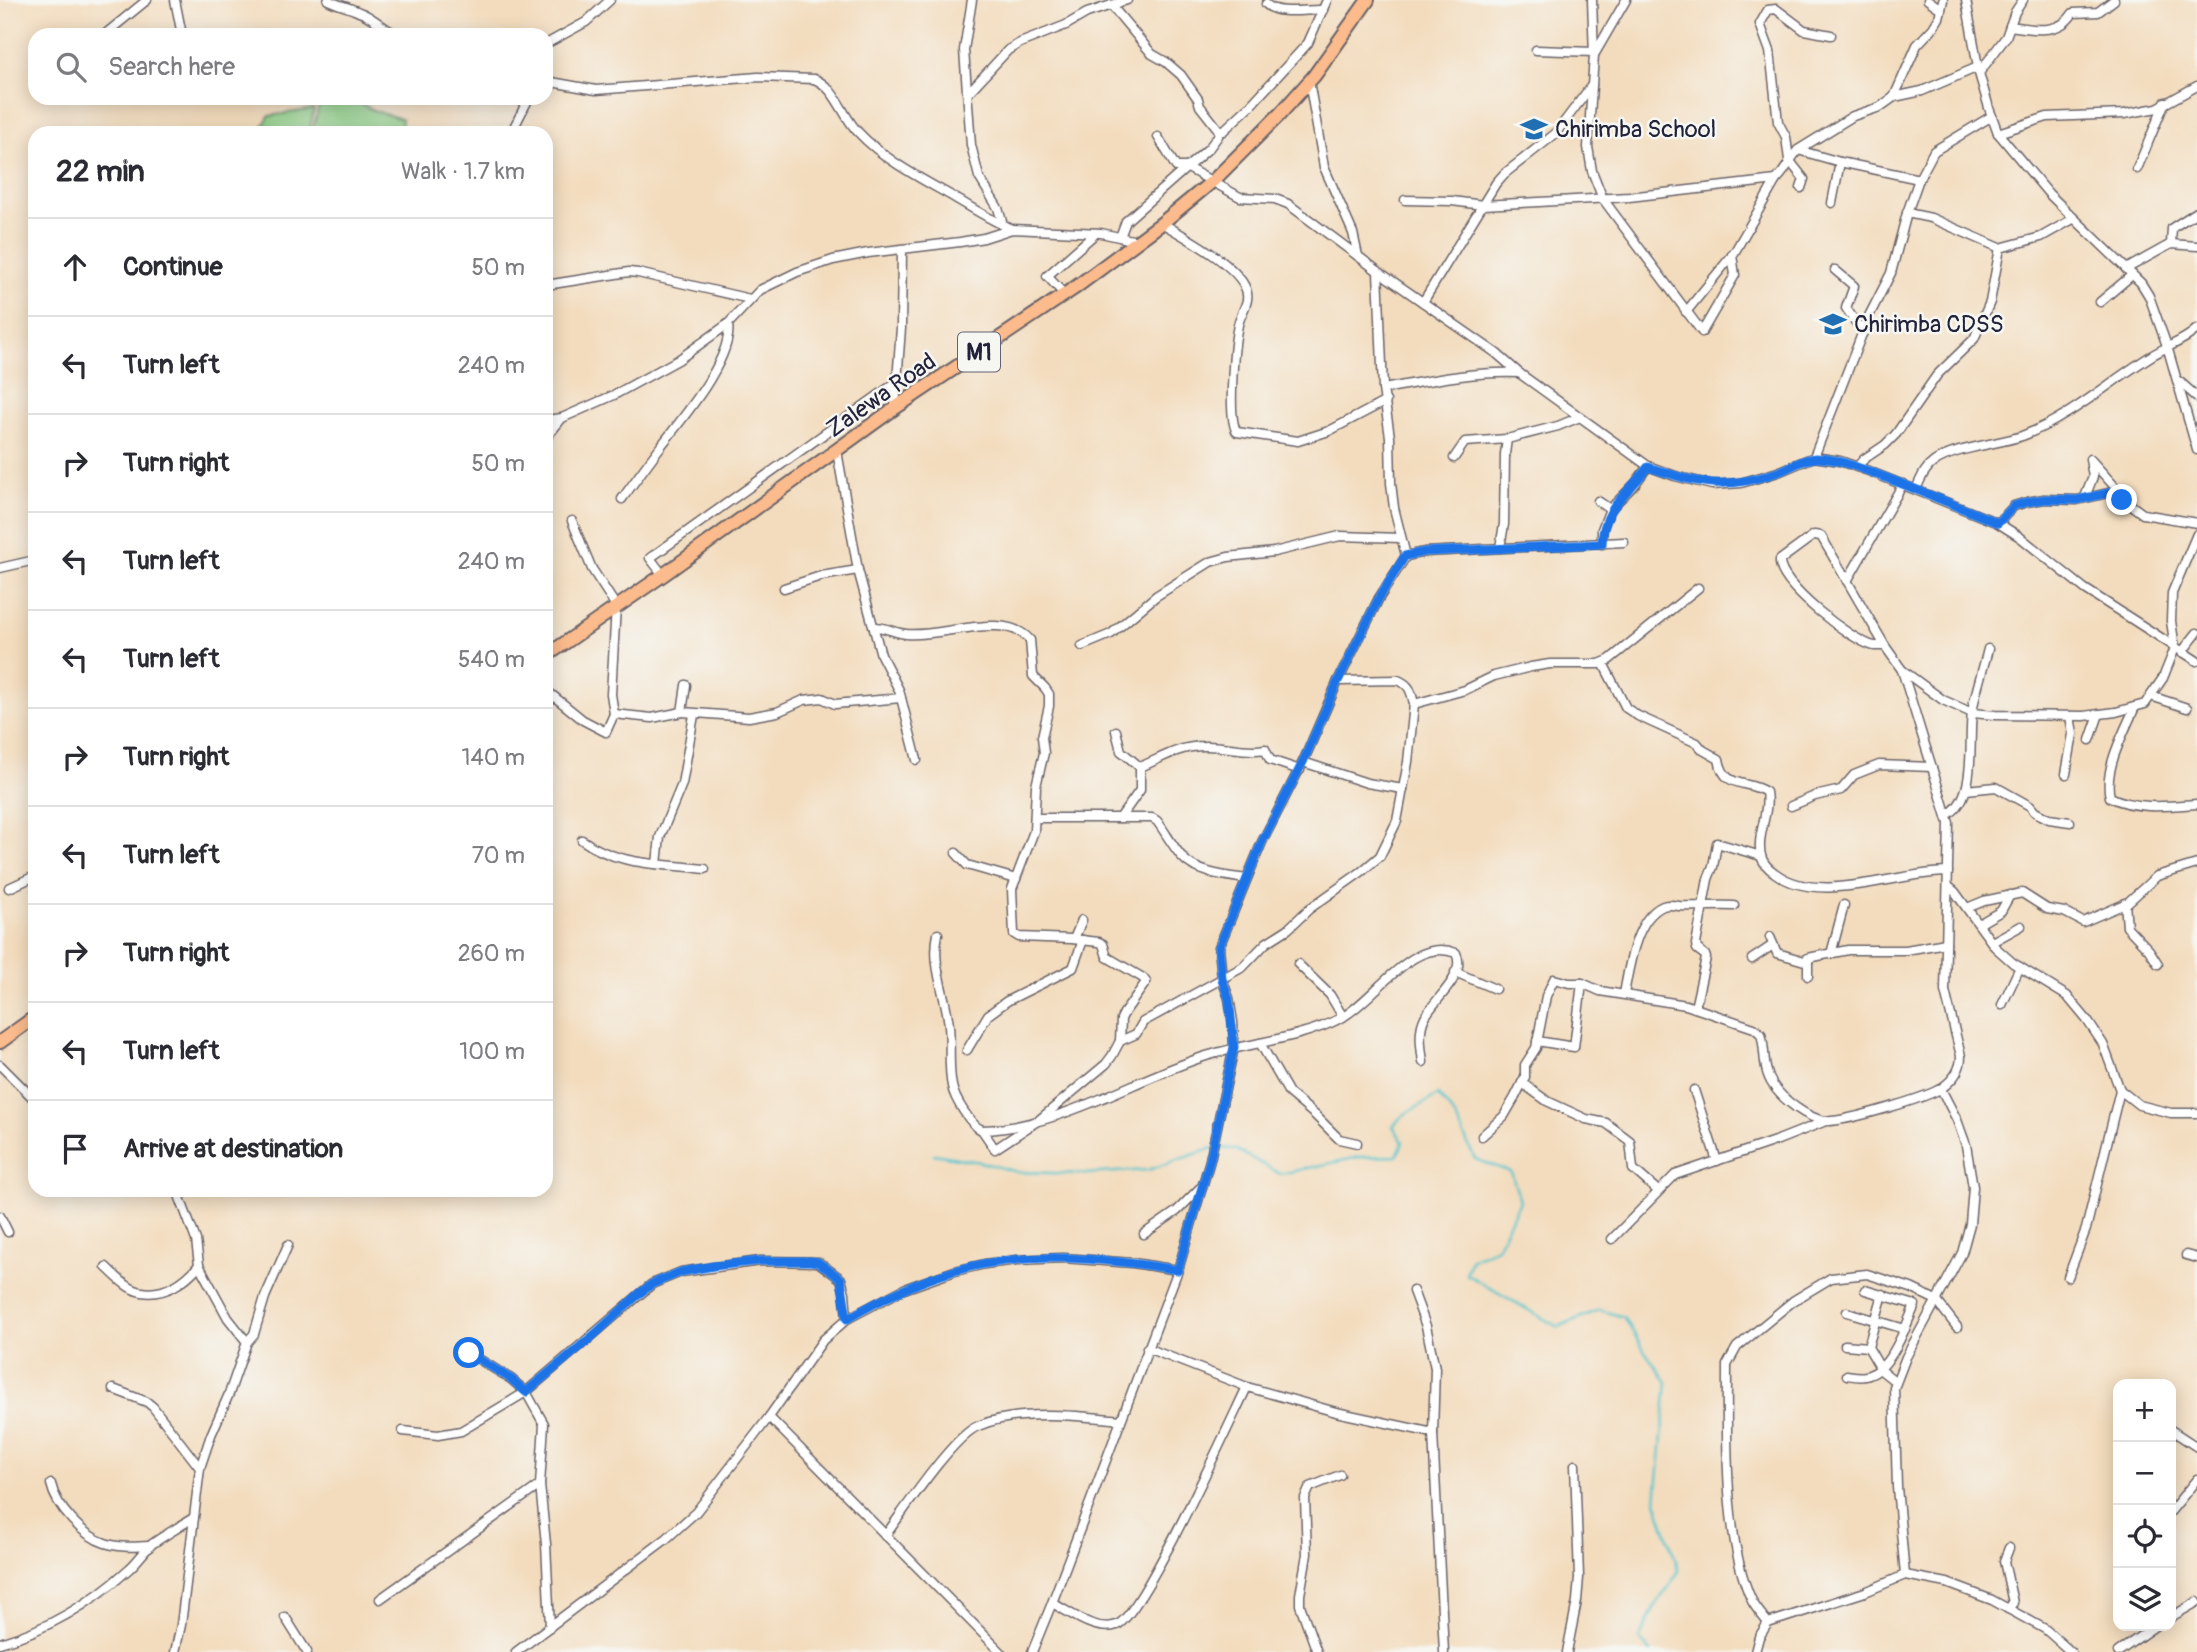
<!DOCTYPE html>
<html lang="en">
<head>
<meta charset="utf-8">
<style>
  :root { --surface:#fff; --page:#f2f2f3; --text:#2b2b33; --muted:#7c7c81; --line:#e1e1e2 }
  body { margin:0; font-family:Pangolin,sans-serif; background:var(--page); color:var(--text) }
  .controls { position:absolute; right:21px; bottom:21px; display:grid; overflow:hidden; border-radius:14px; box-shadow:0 4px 18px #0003 }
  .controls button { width:63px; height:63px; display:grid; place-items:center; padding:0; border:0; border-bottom:2px solid var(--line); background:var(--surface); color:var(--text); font:35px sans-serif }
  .stop { position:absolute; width:21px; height:21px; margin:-16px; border:5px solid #1a73e8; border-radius:50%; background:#fff }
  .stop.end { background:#1a73e8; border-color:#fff; box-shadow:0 2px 7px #0008 }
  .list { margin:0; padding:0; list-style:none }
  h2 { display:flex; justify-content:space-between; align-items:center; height:91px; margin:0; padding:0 28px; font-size:30px }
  h2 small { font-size:23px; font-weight:400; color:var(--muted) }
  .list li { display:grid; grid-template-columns:46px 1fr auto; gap:21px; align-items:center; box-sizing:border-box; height:98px; padding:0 28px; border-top:2px solid var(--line) }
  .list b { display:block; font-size:26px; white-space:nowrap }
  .list em { font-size:23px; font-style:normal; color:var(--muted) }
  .icon { flex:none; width:38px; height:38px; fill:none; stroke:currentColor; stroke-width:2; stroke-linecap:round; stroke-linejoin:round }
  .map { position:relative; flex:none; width:2197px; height:1652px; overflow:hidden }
  .search { position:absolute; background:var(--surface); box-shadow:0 4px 18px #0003; left:28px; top:28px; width:525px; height:77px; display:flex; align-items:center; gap:18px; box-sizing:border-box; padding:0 24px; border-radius:21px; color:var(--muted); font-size:26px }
  .panel { position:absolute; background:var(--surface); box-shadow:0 4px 18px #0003; left:28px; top:126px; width:525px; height:1071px; border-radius:21px }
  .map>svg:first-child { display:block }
  .green { fill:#8dce86; stroke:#587860; stroke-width:2 }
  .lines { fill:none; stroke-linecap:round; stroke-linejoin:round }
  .stream { stroke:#55c3ca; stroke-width:2.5 }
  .minor-casing { stroke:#6b6368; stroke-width:11 }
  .trunk-casing { stroke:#6b6368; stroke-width:16 }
  .minor { stroke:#fff; stroke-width:8 }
  .trunk { stroke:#fbbb8c; stroke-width:12 }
  .route { stroke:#1a73e8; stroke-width:9 }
  .labels { text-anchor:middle; stroke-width:5; stroke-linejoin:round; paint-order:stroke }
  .shield { fill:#f6f6f2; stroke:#626272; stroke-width:2 }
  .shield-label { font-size:23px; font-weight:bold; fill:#22223b }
  .poi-label { font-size:24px; fill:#22223b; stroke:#f6f6f2; text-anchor:start }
  .street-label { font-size:24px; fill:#22223b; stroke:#f6f6f2 }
</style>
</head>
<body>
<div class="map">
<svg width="2197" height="1652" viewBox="0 0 2197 1652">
  <rect width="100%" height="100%" fill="#f6f6f2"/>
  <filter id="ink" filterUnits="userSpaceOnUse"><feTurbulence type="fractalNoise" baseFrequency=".0143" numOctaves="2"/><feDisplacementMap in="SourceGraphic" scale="14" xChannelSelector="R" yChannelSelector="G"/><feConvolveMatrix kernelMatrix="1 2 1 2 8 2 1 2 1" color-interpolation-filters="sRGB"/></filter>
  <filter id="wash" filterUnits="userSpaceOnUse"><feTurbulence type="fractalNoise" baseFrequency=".00686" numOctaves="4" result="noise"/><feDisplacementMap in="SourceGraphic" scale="28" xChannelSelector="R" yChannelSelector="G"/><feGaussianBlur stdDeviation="1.57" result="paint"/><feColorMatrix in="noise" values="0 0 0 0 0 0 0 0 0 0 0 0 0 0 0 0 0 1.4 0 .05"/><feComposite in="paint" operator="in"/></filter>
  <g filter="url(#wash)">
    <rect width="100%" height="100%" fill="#f3dcbd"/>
    <g class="green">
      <polygon points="321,98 350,98 375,111 402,119 401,133 312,133"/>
      <polygon points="314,109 309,133 259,133 269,116"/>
    </g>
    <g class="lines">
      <polyline class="stream" points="934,1154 980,1162 1017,1172 1085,1174 1148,1170 1213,1148 1235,1149 1280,1174 1359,1157 1397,1156 1403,1142 1393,1126 1402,1116 1438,1095 1455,1116 1475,1159 1511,1172 1520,1201 1497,1248 1471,1259 1466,1274 1558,1327 1599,1310 1624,1317 1643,1349 1667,1382 1656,1501 1679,1571 1654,1608 1639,1639 1651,1652"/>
    </g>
  </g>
  <g filter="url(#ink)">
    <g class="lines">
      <g class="minor-casing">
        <g id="minor">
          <polyline points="175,0 182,35"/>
          <path d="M328 0C338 5 349 7 359 12 374 17 383 29 398 35"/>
          <polyline points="972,0 964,50 971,145 979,177 998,208 1003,225"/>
          <polyline points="1592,0 1594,55 1588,147 1592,171 1603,199 1702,332 1735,275 1732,255"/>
          <polyline points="1928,0 1941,9"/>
          <polyline points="1966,0 1979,73 1989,108 1998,133 2049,194 2141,283 2149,296 2167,346 2197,450"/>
          <path d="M1266 4C1278 16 1307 9 1323 10"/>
          <polyline points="1111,5 1152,54 1166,62 1181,75 1198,99 1200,106 1218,129 1223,131 1249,107 1308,43 1327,0"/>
          <path d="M2010 26C2032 29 2059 36 2073 13L2098 12 2114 0"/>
          <polyline points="104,35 147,0"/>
          <polyline points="546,44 586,22 610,0"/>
          <polyline points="1536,50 1594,52"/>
          <polyline points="1594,55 1626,0"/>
          <polyline points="1979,73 2006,37 2015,12 2023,0"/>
          <path d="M546 81 596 90 758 77 814 79C836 87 842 116 858 132 884 160 922 179 955 198 974 209 992 221 1012 229"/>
          <polyline points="1309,81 1324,167 1353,233 1358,256"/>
          <polyline points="968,93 1008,50 1020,43 1066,25 1087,13 1127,0"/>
          <polyline points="1894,97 1922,91 1978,67"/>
          <polyline points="511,133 529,98"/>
          <polyline points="1998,133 2047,117 2124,114 2157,108 2197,86"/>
          <polyline points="1158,137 1176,167 1186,167 1240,197 1275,199 1288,204 1378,271 1496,353 1519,373 1648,466 1675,476 1712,485 1741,483 1778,472 1814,457 1840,461 1866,470 1998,523 2020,537 2085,589 2197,661"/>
          <polyline points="1798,150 1853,116 1880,107 1894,97 1917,45 1933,28 1939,18 1943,0"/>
          <polyline points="2137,169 2165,102"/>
          <polyline points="1801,188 1804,179 1789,160 1786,137 1778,122 1770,51 1760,24 1768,10 1776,9 1804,30 1831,35"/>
          <path d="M1405 200 1452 201 1483 205 1629 197 1776 180C1786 171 1789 160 1798 150L1840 162 1919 179"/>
          <polyline points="1832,203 1840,162"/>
          <polyline points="1907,213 1931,218 2000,248 2041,237 2073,219"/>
          <path d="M1162 223C1185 237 1232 262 1244 285 1253 301 1241 310 1238 325 1234 344 1227 419 1237 432L1298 441 1329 431 1386 401"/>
          <polyline points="1120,237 1126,221 1209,148 1218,136 1219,130"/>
          <polyline points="2171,244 2172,228 2197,212"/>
          <polyline points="2126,269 2171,244 2197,246"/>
          <polyline points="1835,270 1854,286 1846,308 1863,333"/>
          <polyline points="546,285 629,272 638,273 750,299"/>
          <polyline points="1065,295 1047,276 1096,233"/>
          <polyline points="1423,302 1496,183 1504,174 1555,134 1592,85"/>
          <polyline points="2100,302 2132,275"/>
          <polyline points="1686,312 1734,253 1776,180"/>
          <polyline points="2181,383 2197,397"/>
          <path d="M1383 389C1428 381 1474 371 1519 373"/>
          <polyline points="895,408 901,328 902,250"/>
          <polyline points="546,420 562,418 614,395 678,360 728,324 760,290 797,272 833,260 868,253 960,242 984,238 1012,229 1101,233 1137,241"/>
          <polyline points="546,438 562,418"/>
          <polyline points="837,451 858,570 881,655 899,690 917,760"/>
          <polyline points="1814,457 1869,316 1891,273 1907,213 1919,179 1934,151 1992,116"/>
          <polyline points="1454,458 1465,442 1507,439"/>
          <polyline points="1857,467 1864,459 1885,445 1896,434 1937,375 1974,339 1990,302 2000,248"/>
          <path d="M1916 489C1921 479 1924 469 1934 462 1953 448 1998 444 2022 436 2068 419 2109 382 2151 356 2165 347 2185 341 2197 329"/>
          <polyline points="2085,497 2093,477 2090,459 2116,488 2114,493"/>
          <path d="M622 499C635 481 648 463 661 446 681 420 734 358 728 324"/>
          <polyline points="1598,501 1610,509 1602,529 1602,544"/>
          <polyline points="1610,509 1635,484 1648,466"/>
          <polyline points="1998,523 2014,506 2027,502 2044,499 2077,500 2113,492 2143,514 2197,523"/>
          <polyline points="1500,548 1504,524 1505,454 1507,439 1558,426 1580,417"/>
          <polyline points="1406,556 1425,552 1624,542"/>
          <polyline points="0,568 35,560"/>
          <polyline points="663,575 650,558 897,382"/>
          <polyline points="1847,581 1903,484"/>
          <polyline points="784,588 821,576 858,570"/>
          <path d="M874 627C887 627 894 633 906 634 941 638 1005 610 1030 640L1033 676 1045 688 1049 694V706L1042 737 1044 753 1036 786 1034 831 1012 889 1014 934 1019 937 1072 939 1099 942 1103 944 1107 957 1143 978 1146 982 1124 1013 1121 1019 1120 1041 1112 1056 1106 1064 1039 1120 995 1149 982 1130"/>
          <polyline points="1082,646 1111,634 1156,596 1210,562 1228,557 1274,552 1340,536 1400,538"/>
          <path d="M1885 646C1882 646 1878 646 1874 646 1852 641 1777 584 1780 560L1814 535 1821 536 1885 646 1902 670 1943 700 1972 713 1995 715 2084 716 2116 712 2145 704 2163 678 2175 648 2171 621 2172 593 2197 534"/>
          <polyline points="2182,652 2197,633"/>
          <path d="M1603 663 1626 708 1638 716 1697 743 1703 750 1719 759C1724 790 1746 779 1766 792 1770 813 1756 835 1761 856 1763 863 1769 869 1775 873 1818 906 1897 872 1948 872"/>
          <polyline points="546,690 583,720 606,732 614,714 611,694 616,606 592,569 572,521"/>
          <polyline points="2151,696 2187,708"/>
          <polyline points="1414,704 1465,690 1494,676 1531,667 1550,664 1599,664 1609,660 1698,588"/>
          <path d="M2135 707C2124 732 2103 770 2110 797 2136 810 2169 806 2197 804"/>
          <polyline points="682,712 749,717 777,712 804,700 822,698 835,704 901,698"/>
          <polyline points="614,714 652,718 682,712 686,685"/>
          <polyline points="1116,731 1121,751 1140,767"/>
          <polyline points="2090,740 2099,714"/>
          <polyline points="1303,762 1367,783 1403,789"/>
          <polyline points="2066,774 2073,734 2070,716"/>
          <polyline points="1966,790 1996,787 2030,806 2035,812 2049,819 2070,822"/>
          <polyline points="1791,806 1815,796 1841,790 1854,775 1879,765 1932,767"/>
          <path d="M1947 815C1978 798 1968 743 1972 713 1975 692 1983 670 1988 649"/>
          <path d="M1035 818H1152L1157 821C1166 833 1173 847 1183 858 1196 873 1227 876 1246 879"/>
          <path d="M1120 818 1140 790V767C1162 758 1180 746 1204 746 1225 745 1244 753 1265 749L1270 760 1300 770"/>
          <path d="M582 840C620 867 661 863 705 869"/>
          <polyline points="956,853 967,865 1016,879"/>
          <polyline points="657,864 660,837 682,784 694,715"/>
          <polyline points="1948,886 1955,892 1995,947 2013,963 2067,996 2087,1020 2103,1044 2120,1090 2086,1229 2068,1277"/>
          <polyline points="9,888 35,876"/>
          <polyline points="2125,903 2127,927 2149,950 2158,964"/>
          <polyline points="1967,908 1984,901 2022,893 2047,909 2064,912 2083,922 2127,903 2157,876 2197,864"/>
          <polyline points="1979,924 2001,911 2010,895"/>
          <path d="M938 934C931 966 946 994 949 1026 951 1046 948 1067 952 1086 954 1098 971 1126 982 1130 1061 1127 1130 1081 1203 1057 1248 1042 1299 1040 1341 1018 1375 1000 1412 935 1456 953 1467 976 1435 998 1425 1017 1418 1030 1421 1047 1423 1062"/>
          <polyline points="1770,937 1777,953 1808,962"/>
          <polyline points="1074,939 1082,920"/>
          <polyline points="1992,942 2021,926"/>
          <polyline points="1831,954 1844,905"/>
          <polyline points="1752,959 1773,945"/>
          <polyline points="1298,964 1330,995 1343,1017"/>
          <polyline points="1455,972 1495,989"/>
          <polyline points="1808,976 1808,958 1848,950 1906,950 1946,943"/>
          <path d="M1624 994C1629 968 1635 918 1663 906 1668 904 1674 905 1679 906 1698 907 1716 905 1734 906"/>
          <polyline points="2002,1005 2020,967"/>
          <polyline points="1695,1008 1706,958 1705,955 1697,949 1696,944 1708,879 1713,867 1717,843 1761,856"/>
          <path d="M1120 1041 1136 1034 1143 1022 1243 967 1266 943 1288 929 1309 909 1361 872 1380 856 1397 821 1408 762 1414 704C1411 691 1410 685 1398 680L1338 681"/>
          <polyline points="1537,1041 1574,1047 1582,983"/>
          <polyline points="1260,1043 1289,1093 1315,1115 1339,1139 1357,1143"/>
          <polyline points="967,1050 988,1015 1007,1001 1073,968 1083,940"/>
          <polyline points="0,1065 35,1100"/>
          <polyline points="1522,1083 1547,1101 1586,1119 1606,1123 1630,1141 1633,1169 1658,1191"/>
          <polyline points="1694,1090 1717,1161"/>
          <polyline points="2120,1090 2139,1105 2171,1113 2197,1113"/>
          <path d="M1482 1136 1504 1116 1515 1097 1525 1077V1065L1536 1048 1546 996 1554 979 1569 983H1582L1600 991 1686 1005 1754 1028 1761 1034C1766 1051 1762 1069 1773 1085 1783 1100 1807 1118 1825 1121 1842 1123 1930 1097 1943 1087 1954 1079 1961 1069 1961 1056L1945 991 1949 823 1902 670"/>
          <polyline points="177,1190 196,1240 199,1265 228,1318 247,1342"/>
          <polyline points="0,1216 8,1232"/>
          <polyline points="1144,1234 1177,1211 1200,1188"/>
          <polyline points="1612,1239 1675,1175 1778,1140 1826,1121"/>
          <polyline points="2186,1255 2197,1258"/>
          <path d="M106 1267C116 1276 128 1290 142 1292 164 1296 185 1282 199 1265"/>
          <polyline points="1413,1291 1426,1326 1435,1368 1433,1433 1444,1652"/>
          <polyline points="1883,1294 1868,1347 1882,1371 1896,1382"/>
          <polyline points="1847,1312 1905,1329"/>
          <polyline points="1845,1345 1868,1347"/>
          <polyline points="1147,1348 1247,1387 1336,1412 1433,1433"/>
          <polyline points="469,1353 511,1379 526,1392 544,1424 540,1485 546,1544 550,1627"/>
          <path d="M1847 1375C1854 1376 1863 1378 1869 1375 1892 1368 1906 1325 1915 1305L1865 1290"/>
          <polyline points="113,1389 147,1402 153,1407 200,1468"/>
          <polyline points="769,1417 1001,1652"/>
          <polyline points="2171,1430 2197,1447"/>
          <polyline points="403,1431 438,1435 461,1431 526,1392 652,1284 681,1272 760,1261 818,1262 841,1279 845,1293 847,1319"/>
          <path d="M51 1484C56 1507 83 1536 105 1543 120 1548 135 1547 150 1546"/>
          <polyline points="2171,1511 2197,1479"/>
          <path d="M885 1536C903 1512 953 1436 978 1426 1017 1409 1080 1416 1121 1420"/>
          <polyline points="1905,1575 1897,1487 1894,1388 1906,1357 1962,1253 1970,1224 1973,1187 1966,1145 1957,1120 1941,1089"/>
          <polyline points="380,1599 540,1485"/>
          <path d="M1052 1603C1070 1612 1096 1633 1117 1625 1143 1614 1229 1424 1247 1387"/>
          <polyline points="2008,1609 2013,1603 2004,1561 2009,1548"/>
          <polyline points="285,1617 307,1652"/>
          <polyline points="2171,1617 2197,1602"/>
          <path d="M1768 1623C1763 1616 1756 1609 1752 1601 1723 1539 1727 1434 1727 1365L1737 1347 1793 1301 1831 1278 1867 1274 1911 1288 1936 1300 1957 1327"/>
          <path d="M0 1643C48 1629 93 1602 130 1568 138 1561 144 1551 152 1544 165 1535 179 1527 193 1518"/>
          <polyline points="175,1652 181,1625 200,1468 211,1435 229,1394 247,1342 254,1334 265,1297 288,1245"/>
          <polyline points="516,1652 666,1539 696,1512 769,1417 823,1340 847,1319 904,1289 955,1271 985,1264 1017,1260 1063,1258 1133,1263 1178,1270"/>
          <polyline points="1032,1652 1052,1603 1178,1270 1210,1160 1234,1047 1233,1022 1229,998 1222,979 1219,947 1262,842 1303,762 1338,681 1379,598 1406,556 1394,508 1391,483 1390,437 1383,389 1378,271"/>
          <polyline points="1317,1652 1300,1605 1300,1595 1307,1554 1305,1498 1310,1487 1340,1475"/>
          <polyline points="1567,1652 1577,1601 1579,1577 1575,1465"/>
          <polyline points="1755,1652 1759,1637 1768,1623 1865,1592 1905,1575 1947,1583 1992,1600 2045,1629 2071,1652"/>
          <polyline points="2118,1652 2155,1626"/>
        </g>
      </g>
      <g class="trunk-casing">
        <g id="trunk">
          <polyline points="546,656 663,575 895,408 1076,287 1162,223 1214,180 1280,114 1314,76 1368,0"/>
          <polyline points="0,1042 35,1017"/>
        </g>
      </g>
      <use href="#minor" class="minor"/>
      <use href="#trunk" class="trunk"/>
    </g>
  </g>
  <g class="lines" filter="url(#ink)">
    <path class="route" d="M469 1353 511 1379 526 1392 594 1335 639 1294 652 1284 681 1272 713 1266 760 1261H810L818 1262 841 1279 847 1319C881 1299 916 1282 954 1271 1026 1250 1105 1258 1178 1270L1210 1160 1234 1047 1229 999 1222 979 1219 947 1262 842 1303 762 1338 681 1379 598 1405 556 1425 552 1602 544C1603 507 1628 494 1648 467 1700 484 1725 491 1778 472 1790 468 1805 457 1818 458 1839 459 1859 468 1879 475 1919 490 1959 507 1998 523L2014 506 2027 502 2045 499 2077 500 2113 492 2122 500"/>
  </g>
  <defs>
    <g id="school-bare" transform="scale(2.1)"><path d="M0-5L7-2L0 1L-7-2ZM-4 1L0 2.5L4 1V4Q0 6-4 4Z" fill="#1f6fb2" stroke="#f6f6f2" stroke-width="2.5" paint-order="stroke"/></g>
  </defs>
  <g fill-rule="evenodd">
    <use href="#school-bare" x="1534" y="129"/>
    <use href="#school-bare" x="1833" y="324"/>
  </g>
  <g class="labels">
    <rect class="shield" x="958" y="332.5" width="42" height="39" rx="5"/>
    <g class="shield-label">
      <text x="979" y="360">M1</text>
    </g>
    <g class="poi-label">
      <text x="1555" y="137">Chirimba School</text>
      <text x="1854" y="332">Chirimba CDSS</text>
    </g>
    <g class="street-label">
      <text transform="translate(881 395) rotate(-35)" y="8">Zalewa Road</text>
    </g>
  </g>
</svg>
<div class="controls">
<button>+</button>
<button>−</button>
<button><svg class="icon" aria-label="locate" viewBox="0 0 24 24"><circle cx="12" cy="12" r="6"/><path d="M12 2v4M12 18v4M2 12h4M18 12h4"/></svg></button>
<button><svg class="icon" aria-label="layers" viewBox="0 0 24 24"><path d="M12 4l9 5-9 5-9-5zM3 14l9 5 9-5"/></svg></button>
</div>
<div class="stop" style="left:469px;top:1353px"></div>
<div class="stop end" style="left:2122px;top:500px"></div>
<div class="search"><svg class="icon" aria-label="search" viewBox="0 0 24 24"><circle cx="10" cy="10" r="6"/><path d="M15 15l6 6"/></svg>Search here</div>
<section class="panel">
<h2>22 min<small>Walk · 1.7 km</small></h2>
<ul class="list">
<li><svg class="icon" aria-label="ahead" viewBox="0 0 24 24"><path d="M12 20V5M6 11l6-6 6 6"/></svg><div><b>Continue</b></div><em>50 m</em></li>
<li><svg class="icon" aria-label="left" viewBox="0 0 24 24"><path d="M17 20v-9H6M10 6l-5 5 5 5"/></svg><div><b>Turn left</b></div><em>240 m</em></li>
<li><svg class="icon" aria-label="right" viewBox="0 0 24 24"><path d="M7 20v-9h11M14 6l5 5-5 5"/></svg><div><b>Turn right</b></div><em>50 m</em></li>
<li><svg class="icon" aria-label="left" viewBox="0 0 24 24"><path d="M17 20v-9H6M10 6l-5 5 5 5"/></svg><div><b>Turn left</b></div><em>240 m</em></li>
<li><svg class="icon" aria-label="left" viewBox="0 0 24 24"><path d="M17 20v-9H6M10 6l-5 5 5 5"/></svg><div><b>Turn left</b></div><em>540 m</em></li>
<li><svg class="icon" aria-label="right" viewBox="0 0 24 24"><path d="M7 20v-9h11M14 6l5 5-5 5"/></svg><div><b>Turn right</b></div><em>140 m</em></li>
<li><svg class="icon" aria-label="left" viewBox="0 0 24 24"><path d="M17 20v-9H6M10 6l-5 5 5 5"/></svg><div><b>Turn left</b></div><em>70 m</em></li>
<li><svg class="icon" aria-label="right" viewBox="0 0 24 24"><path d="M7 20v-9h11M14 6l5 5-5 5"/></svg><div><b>Turn right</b></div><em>260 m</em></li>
<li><svg class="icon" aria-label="left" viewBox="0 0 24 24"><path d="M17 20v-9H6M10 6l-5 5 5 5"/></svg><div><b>Turn left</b></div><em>100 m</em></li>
<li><svg class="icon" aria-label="arrive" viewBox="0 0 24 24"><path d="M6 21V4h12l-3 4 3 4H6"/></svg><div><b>Arrive at destination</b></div></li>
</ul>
</section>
</div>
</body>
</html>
